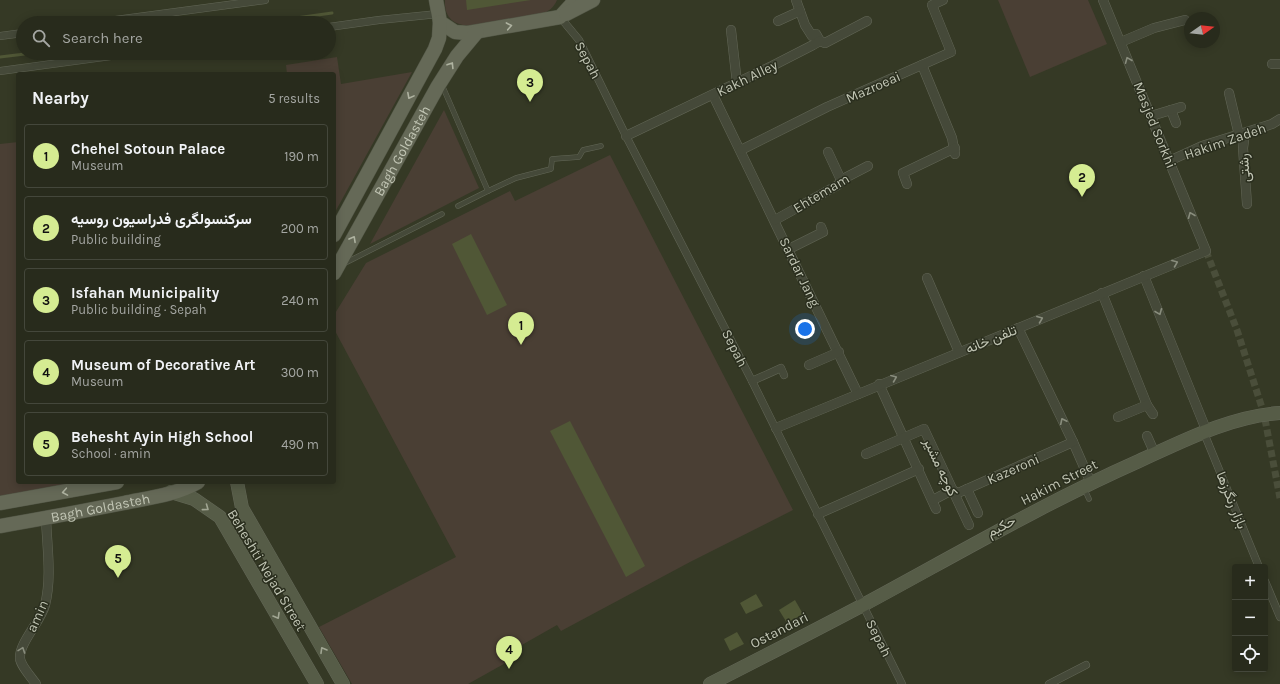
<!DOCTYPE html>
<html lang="en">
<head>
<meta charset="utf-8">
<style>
  :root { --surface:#282b1c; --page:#343729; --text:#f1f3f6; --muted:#a5a7a3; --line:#44473b; --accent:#d5ec92 }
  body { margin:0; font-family:Karla,Vazirmatn,sans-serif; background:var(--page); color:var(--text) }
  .controls { position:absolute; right:12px; bottom:12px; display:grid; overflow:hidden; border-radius:4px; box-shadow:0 2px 10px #0003 }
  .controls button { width:36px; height:36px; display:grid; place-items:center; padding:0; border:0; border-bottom:1px solid var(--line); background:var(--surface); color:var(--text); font:20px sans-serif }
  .compass { position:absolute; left:1184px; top:12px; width:36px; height:36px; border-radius:50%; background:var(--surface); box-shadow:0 2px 10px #0003; rotate:76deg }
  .you { position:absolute; left:805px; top:329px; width:14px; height:14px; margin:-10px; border:3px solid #fff; border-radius:50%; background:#1a73e8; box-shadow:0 0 0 6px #1a73e833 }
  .badge { display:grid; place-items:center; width:26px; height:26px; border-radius:50%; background:var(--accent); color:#111; font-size:13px; font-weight:700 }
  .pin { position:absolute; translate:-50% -33px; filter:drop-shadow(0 1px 2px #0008) }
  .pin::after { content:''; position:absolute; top:21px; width:14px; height:12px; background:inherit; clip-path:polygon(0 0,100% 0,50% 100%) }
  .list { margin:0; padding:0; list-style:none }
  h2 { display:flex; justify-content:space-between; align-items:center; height:52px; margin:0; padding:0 16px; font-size:17px }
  h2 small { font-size:13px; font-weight:400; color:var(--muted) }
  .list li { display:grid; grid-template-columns:26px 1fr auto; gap:12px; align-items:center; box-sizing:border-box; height:64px; margin:0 8px 8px; padding:0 8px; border:1px solid var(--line); border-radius:4px }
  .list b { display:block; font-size:15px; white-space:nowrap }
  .list p { margin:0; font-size:13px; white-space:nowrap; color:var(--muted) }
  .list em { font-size:13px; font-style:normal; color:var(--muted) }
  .icon { flex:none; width:22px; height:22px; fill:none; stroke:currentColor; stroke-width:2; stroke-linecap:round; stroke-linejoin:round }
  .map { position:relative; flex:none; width:1280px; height:684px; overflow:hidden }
  .search { position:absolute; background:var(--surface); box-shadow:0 2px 10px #0003; left:16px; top:16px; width:320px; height:44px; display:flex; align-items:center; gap:10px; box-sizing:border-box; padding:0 14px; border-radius:22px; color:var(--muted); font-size:15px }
  .panel { position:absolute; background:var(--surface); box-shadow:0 2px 10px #0003; left:16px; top:72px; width:320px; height:412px; border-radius:4px }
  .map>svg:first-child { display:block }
  .green { fill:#4a3f34 }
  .water { fill:#505736 }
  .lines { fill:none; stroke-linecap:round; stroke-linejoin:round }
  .stream { stroke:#505736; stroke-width:3 }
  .pedestrian-tunnel { stroke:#4a4e3a; stroke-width:7; stroke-dasharray:7 3.5; stroke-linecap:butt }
  .service-casing { stroke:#636757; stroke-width:5.5 }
  .pedestrian-casing { stroke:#636757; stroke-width:8 }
  .minor-casing { stroke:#636757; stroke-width:10 }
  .secondary-casing { stroke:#636757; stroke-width:14 }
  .primary-casing { stroke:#515545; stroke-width:15 }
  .service { stroke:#454939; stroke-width:4.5 }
  .pedestrian { stroke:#454939; stroke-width:7 }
  .minor { stroke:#454939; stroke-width:9 }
  .secondary { stroke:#565c47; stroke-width:13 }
  .primary { stroke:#656957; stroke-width:14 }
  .oneway { stroke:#afb3a1 }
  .oneway2 { stroke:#898d7d }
  .oneway3 { stroke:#a1a693 }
  .labels { text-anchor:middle; stroke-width:3; stroke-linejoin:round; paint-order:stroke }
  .street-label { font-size:14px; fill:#c1c5b4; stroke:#2a2e1e }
</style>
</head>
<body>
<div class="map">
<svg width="1280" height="684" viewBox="0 0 1280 684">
  <rect width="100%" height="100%" fill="#353925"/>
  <g class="green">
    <path d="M445 0H557C554 7 550 10 543 14L470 26C453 25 444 17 445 0Z"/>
    <polygon points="998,0 1088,0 1107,44 1030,77"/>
    <polygon points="337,57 341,84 412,72 334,214 334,74 287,74 286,65"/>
    <polygon points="444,110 479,188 370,244"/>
    <polygon points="18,142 18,482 80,482 0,498 0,144"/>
    <polygon points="610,155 793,510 690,562 561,631 557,625 513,650 516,657 468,684 352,684 319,627 456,557 334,329 334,315 366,263 510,191 515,201"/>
  </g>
  <g class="water">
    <polygon points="466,0 531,0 467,10"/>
    <polygon points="471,234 507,305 487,315 452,244"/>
    <polygon points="570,421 645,566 626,577 550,431"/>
    <polygon points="756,594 763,606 746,614 740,603"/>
    <polygon points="795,600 803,614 787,623 779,610"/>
    <polygon points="737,632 744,644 730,651 724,639"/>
  </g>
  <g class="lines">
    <g class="stream">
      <polyline points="260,23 332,13"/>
      <polyline points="0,57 33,53"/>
    </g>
    <polyline class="pedestrian-tunnel" points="1206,251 1237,330 1264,414 1280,498"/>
    <g class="service-casing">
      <g id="service">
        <polyline points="442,85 488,191 458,206"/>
        <polyline points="488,191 516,178 551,169 552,159 579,157 583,150 601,146"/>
        <polyline points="345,263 442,214"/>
        <polyline points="1084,488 1089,499"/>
      </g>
    </g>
    <g class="pedestrian-casing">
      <g id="pedestrian">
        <polyline points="560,17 579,40 626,136 752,381 902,684"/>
        <polyline points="93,23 265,0"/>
        <polyline points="329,27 379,20 438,14"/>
        <polyline points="0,36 23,33"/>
        <polyline points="0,71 133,53"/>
        <polyline points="752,381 781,368 784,375"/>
        <polyline points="1204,433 1259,567"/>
        <polyline points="1265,581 1280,617"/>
        <polyline points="1049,684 1086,665"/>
      </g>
    </g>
    <g class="minor-casing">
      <g id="minor">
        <polyline points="796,0 805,25 812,36 816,34 820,41"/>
        <polyline points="778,21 800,11"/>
        <polyline points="731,30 737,83"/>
        <polyline points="1121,42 1154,28 1185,20"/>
        <polyline points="1272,64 1280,64"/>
        <polyline points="922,65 952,138 955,154"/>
        <polyline points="1229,93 1239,135"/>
        <polyline points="713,95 858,394"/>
        <polyline points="1171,110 1176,123"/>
        <polyline points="1151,116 1181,107"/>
        <polyline points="1245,133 1243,148 1247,204"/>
        <polyline points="626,136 772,66 813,45 820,41 825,43 867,21"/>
        <polyline points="741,150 827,107 951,52 932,5 943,0"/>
        <polyline points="828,152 841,180"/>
        <polyline points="1169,161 1202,146 1272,124 1280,119"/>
        <polyline points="907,184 903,173 955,148"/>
        <polyline points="775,220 838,185 841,180 868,166"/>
        <polyline points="789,249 823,232 821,227"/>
        <polyline points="1144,276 1207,432"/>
        <polyline points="927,278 959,352"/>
        <polyline points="1102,293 1147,405 1153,414"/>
        <polyline points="1018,328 1073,442 1091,483"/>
        <polyline points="809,365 839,352"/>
        <polyline points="879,384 936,509"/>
        <polyline points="1118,417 1147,405"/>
        <polyline points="776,428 1206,251 1103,0"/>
        <polyline points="1147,436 1155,454"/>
        <polyline points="866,454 924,429 969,525"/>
        <polyline points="967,489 978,513"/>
        <polyline points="933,500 952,490 958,493 1073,442"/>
        <polyline points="818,514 919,469"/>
        <path d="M36 684C32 678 20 665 20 658 19 643 41 621 45 605 52 577 47 547 46 518"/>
      </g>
    </g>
    <g class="secondary-casing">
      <g id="secondary">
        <polyline points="237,482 242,508 343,684"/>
        <polyline points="171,492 194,499 220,517 317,684"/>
        <path d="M710 684C761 658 812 632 863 605 954 556 1044 503 1139 461 1183 441 1231 416 1280 413"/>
      </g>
    </g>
    <g class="primary-casing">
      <g id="primary">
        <polyline points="436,0 440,22 455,32 468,33 560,17 571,5 574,0"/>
        <polyline points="566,14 593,0"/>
        <polyline points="334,235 435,49 439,38 440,22"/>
        <path id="s1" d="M334 273 438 86 457 56 477 32"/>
        <polyline points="0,503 117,482"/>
        <path id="s2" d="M0 526C42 519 83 511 124 503 148 498 176 495 198 482"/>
      </g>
    </g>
    <use href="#service" class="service"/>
    <use href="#pedestrian" class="pedestrian"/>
    <use href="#minor" class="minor"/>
    <use href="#secondary" class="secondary"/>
    <use href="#primary" class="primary"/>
  </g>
  <defs><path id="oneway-chevron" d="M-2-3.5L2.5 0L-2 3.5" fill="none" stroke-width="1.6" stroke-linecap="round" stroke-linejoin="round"/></defs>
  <g class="oneway">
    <use href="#oneway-chevron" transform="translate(509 26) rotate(-11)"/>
    <use href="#oneway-chevron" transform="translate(451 65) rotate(-58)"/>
    <use href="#oneway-chevron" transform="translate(410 96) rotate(118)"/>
    <use href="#oneway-chevron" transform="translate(353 239) rotate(-61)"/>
    <use href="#oneway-chevron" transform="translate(65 492) rotate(170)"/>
  </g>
  <g class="oneway2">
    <use href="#oneway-chevron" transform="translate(1128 60) rotate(-112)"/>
    <use href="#oneway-chevron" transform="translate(1191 215) rotate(-112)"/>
    <use href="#oneway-chevron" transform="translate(1175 263) rotate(-22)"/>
    <use href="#oneway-chevron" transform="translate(1159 312) rotate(68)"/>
    <use href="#oneway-chevron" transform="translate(1040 319) rotate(-22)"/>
    <use href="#oneway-chevron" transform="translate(894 378) rotate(-22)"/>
    <use href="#oneway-chevron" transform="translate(1063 421) rotate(-116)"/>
    <use href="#oneway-chevron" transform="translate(22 650) rotate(-70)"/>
  </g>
  <g class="oneway3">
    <use href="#oneway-chevron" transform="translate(206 508) rotate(36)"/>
    <use href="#oneway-chevron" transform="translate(277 616) rotate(60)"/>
    <use href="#oneway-chevron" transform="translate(323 650) rotate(-120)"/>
  </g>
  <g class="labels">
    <g class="street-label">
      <text transform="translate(588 60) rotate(62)" y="5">Sepah</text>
      <text transform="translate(747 78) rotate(-26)" y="5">Kakh Alley</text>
      <text transform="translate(873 87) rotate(-24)" y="5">Mazroeai</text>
      <text transform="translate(1155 125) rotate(68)" y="5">Masjed Sorkhi</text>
      <text transform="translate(1225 141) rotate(-19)" y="5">Hakim Zadeh</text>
      <text dy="5" stroke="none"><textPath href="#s1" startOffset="140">Bagh Goldasteh</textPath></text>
      <text transform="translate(1244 168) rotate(-94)" y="5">رشتی</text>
      <text transform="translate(821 193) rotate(-31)" y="5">Ehtemam</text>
      <text transform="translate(800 272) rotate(64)" y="5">Sardar Jang</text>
      <text transform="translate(991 339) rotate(-22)" y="5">تلفن خانه</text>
      <text transform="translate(735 348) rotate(63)" y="5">Sepah</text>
      <text transform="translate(941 467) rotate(65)" y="5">كوچه مشير</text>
      <text transform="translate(1013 469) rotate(-24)" y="5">Kazeroni</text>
      <text transform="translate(1059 482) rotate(-27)" y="5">Hakim Street</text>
      <text transform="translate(1232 500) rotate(68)" y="5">بازار رنگرزها</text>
      <text dy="5" stroke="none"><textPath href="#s2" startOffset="102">Bagh Goldasteh</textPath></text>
      <text transform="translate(1001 526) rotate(-28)" y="5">حکیم</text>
      <text transform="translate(267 570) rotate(59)" y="5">Beheshti Nejad Street</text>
      <text transform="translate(37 616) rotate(-66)" y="5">amin</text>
      <text transform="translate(779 630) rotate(-27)" y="5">Ostandari</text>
      <text transform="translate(879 638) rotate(63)" y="5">Sepah</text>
    </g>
  </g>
</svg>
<div class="controls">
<button>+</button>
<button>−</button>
<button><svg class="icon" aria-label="locate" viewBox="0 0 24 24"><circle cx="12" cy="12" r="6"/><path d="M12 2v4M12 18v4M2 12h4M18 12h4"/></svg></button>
</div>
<svg class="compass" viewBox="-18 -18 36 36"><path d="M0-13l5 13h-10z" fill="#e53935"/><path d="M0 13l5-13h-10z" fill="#a5a7a3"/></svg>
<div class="you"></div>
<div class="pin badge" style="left:521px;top:345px">1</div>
<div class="pin badge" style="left:1082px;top:197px">2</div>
<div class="pin badge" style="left:530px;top:102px">3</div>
<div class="pin badge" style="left:509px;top:669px">4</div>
<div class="pin badge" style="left:118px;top:578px">5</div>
<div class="search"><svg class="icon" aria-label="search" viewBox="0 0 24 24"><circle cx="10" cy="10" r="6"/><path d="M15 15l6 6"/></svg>Search here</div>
<section class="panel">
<h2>Nearby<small>5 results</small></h2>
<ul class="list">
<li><span class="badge">1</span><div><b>Chehel Sotoun Palace</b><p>Museum</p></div><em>190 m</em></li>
<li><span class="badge">2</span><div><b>سرکنسولگری فدراسیون روسیه</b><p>Public building</p></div><em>200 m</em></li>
<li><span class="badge">3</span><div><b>Isfahan Municipality</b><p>Public building · Sepah</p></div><em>240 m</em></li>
<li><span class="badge">4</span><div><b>Museum of Decorative Art</b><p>Museum</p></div><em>300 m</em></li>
<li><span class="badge">5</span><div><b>Behesht Ayin High School</b><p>School · amin</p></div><em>490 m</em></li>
</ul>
</section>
</div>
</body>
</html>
